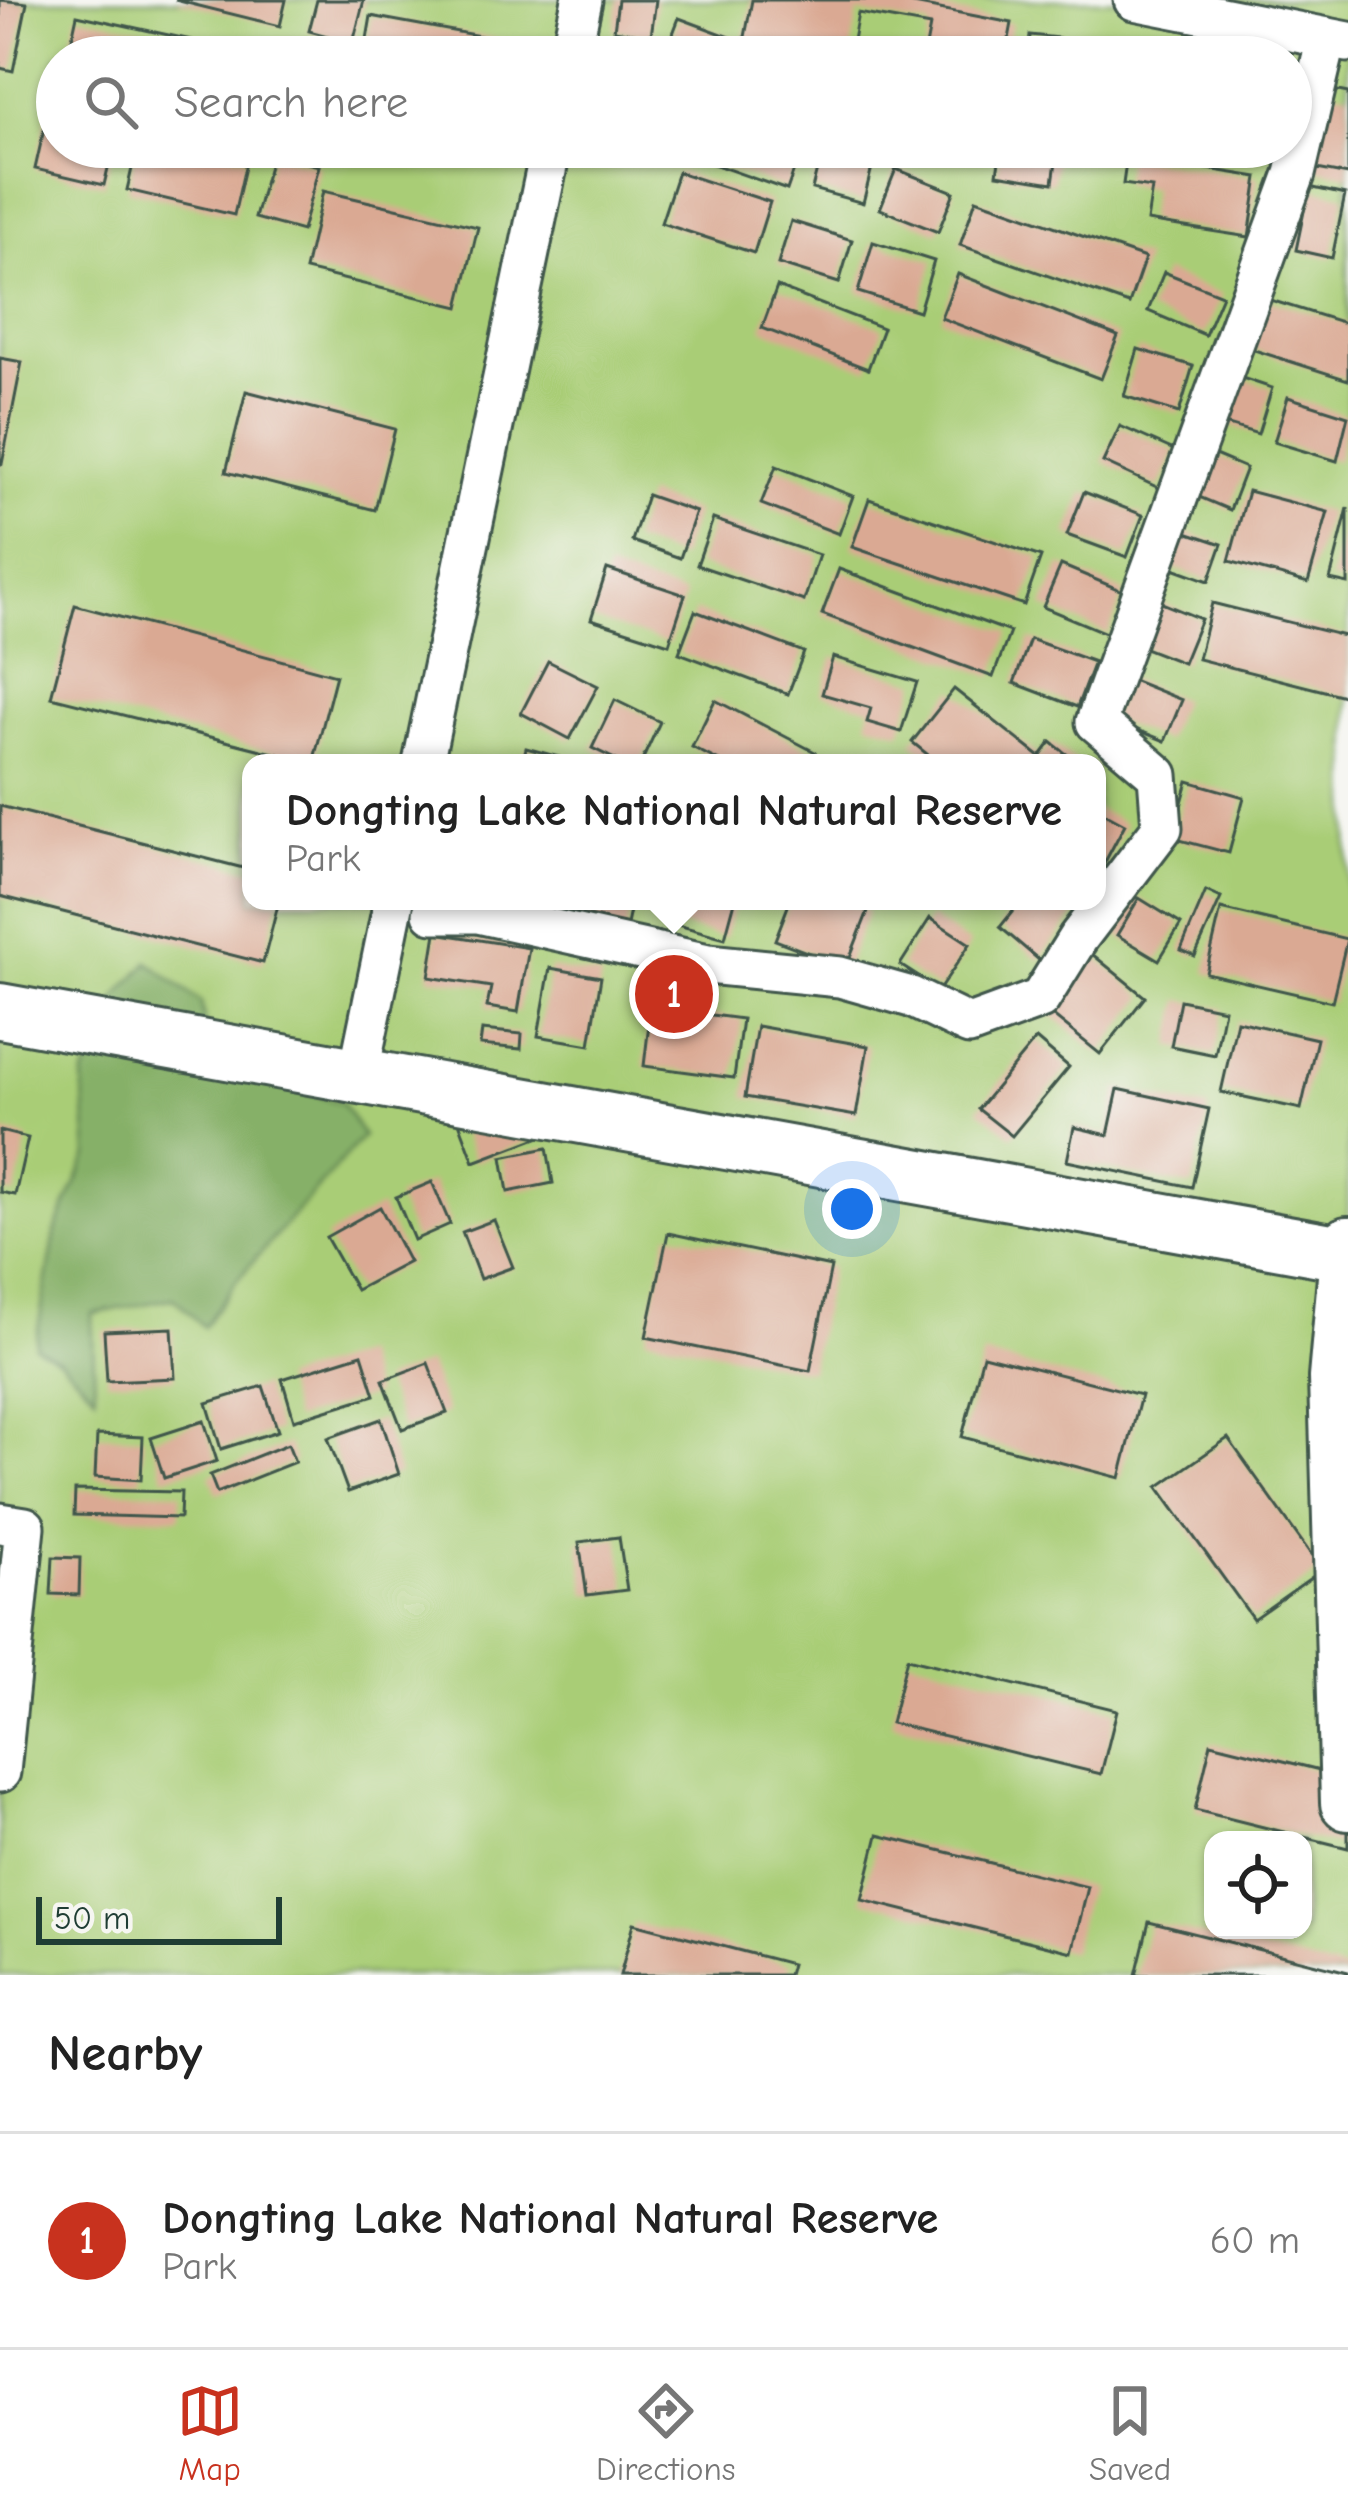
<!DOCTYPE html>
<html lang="en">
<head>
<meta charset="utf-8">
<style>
  :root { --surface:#fff; --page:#f6f6f6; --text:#222; --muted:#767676; --line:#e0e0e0; --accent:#c8321e }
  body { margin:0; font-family:"Comic Neue",sans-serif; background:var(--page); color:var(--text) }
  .controls { position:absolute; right:36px; bottom:36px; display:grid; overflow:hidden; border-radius:24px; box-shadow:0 3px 9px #0004 }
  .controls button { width:108px; height:108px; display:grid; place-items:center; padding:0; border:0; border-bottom:3px solid var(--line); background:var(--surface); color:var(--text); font:60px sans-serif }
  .scale { position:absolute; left:36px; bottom:30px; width:246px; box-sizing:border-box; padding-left:12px; border:6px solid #1f3d34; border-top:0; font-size:33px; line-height:42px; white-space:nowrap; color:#1f3d34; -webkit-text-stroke:9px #f6f6f2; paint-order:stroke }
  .you { position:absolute; left:852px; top:1209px; width:42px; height:42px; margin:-30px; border:9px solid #fff; border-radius:50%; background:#1a73e8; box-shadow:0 0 0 18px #1a73e833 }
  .badge { display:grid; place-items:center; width:78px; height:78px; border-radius:50%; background:var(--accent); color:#fff; font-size:39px; font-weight:700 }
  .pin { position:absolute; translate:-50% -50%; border:6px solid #fff; box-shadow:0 3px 12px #0006 }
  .popup { position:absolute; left:242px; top:754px; width:864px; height:156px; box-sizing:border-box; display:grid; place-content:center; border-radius:24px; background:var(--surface); filter:drop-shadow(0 3px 9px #0005); font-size:39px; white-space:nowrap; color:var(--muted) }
  .popup b { font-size:45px; color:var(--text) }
  .popup::after { content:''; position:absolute; left:50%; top:100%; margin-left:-24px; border:24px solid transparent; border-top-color:var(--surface) }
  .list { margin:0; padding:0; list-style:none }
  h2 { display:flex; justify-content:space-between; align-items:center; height:156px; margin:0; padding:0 48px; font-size:51px }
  h2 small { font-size:39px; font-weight:400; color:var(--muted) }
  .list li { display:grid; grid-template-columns:78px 1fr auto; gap:36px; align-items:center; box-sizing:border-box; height:216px; padding:0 48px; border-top:3px solid var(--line) }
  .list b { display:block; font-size:45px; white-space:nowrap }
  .list p { margin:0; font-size:39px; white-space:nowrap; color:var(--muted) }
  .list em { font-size:39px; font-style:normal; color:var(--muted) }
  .icon { flex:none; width:66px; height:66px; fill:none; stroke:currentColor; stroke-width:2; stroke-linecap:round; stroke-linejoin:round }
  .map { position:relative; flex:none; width:1348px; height:1975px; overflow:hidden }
  .search { position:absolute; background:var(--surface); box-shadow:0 3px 9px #0004; left:36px; right:36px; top:36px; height:132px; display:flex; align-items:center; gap:30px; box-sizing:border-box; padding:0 42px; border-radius:66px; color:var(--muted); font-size:45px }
  .sheet { height:372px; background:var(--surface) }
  nav { display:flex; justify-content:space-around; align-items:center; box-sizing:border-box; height:168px; border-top:3px solid var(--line); background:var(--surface); font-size:33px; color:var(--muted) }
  nav a { display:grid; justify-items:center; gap:6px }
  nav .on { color:var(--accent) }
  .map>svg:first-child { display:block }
  .green { fill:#a9cd76; stroke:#648555; stroke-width:3; fill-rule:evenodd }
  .forest { fill:#86b067; stroke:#52764e; stroke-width:3 }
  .building { fill:#daa993 }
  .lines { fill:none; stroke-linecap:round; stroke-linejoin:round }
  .street-casing { stroke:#3f564b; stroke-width:45 }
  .secondary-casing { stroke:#3f564b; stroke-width:60 }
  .street { stroke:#fff; stroke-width:39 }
  .secondary { stroke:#fff; stroke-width:54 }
</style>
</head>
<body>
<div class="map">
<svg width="1348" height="1975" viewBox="0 0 1348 1975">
  <rect width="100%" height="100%" fill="#f6f6f2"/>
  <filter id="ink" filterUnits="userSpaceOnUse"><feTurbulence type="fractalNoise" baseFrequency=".00833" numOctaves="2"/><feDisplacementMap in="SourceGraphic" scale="24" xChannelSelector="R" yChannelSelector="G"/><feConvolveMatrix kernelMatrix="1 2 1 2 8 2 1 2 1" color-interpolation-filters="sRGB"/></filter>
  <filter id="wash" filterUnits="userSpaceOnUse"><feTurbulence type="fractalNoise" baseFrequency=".004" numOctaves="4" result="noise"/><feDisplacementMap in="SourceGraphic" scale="48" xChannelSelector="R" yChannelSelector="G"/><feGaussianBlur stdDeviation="2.7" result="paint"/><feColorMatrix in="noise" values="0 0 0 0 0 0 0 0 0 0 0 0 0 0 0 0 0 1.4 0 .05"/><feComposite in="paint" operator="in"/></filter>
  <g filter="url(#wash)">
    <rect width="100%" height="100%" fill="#f4e5d0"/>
    <path class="green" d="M0 0H1348V1975H0ZM57 57H1291V147H57ZM251 763H1097V901H251ZM1213 1840H1303V1930H1213Z"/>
    <polygon class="forest" points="148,962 201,1002 206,1032 285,1086 342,1103 363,1136 237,1280 204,1327 174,1298 92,1314 95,1395 60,1360 35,1346 56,1229 88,1155 83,1077 115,999"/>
    <g id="blocks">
      <g class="building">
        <polygon points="0,0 27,3 13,71 0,68"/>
        <polygon points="175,0 286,0 280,26"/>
        <polygon points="317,0 364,0 353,43 309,31"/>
        <polygon points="618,0 656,0 651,36 614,30"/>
        <polygon points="752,0 893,0 1012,23 1006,55 972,48 970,57 924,57 930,26 858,13 850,57 820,57 744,42"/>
        <polygon points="77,15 260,55 260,57 68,57"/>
        <polygon points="371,16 518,43 516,57 364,57"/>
        <polygon points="679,18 730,37 723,57 664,57"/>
        <polygon points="1030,35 1059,38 1056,57 1028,57"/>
        <polygon points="1079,44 1135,55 1135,57 1076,57"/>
        <polygon points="1328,89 1348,93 1348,175 1312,168"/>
        <polygon points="49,107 57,109 57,147 113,147 104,185 35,169"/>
        <polygon points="137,147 200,147 247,158 234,215 127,190"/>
        <polygon points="665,147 802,147 787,190"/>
        <polygon points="1001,147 1058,147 1053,183 997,174"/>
        <polygon points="272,154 319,166 302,231 255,218"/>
        <polygon points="821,154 872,167 863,203 812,189"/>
        <polygon points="1127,156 1258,177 1249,237 1147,221 1152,188 1123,184"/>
        <polygon points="896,169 954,192 938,232 880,209"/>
        <polygon points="678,172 770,202 754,253 661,223"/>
        <polygon points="1309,187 1345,195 1332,258 1296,250"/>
        <polygon points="323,191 478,227 459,307 305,270"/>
        <polygon points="976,199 1145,258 1129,304 960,245"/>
        <polygon points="791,221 852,240 839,283 778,264"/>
        <polygon points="873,242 934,261 919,311 858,292"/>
        <polygon points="1164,272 1222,295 1205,335 1148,311"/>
        <polygon points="958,274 1118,336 1101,379 941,318"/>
        <polygon points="777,287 883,328 868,369 762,328"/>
        <polygon points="1264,298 1348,324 1348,380 1248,348"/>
        <polygon points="1138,349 1193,366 1179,413 1124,396"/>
        <polygon points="0,358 22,362 2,464 0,464"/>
        <polygon points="1233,375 1272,388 1258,434 1218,422"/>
        <polygon points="246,391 395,429 375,510 226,472"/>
        <polygon points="1288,397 1348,416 1337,461 1274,442"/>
        <polygon points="1120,426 1176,451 1159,488 1103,462"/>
        <polygon points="1215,455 1246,468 1230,510 1199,497"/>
        <polygon points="776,466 853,496 839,534 761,504"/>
        <polygon points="1248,491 1328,512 1308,583 1229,561"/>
        <polygon points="1084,492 1143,515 1127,557 1067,535"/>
        <polygon points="647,495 696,512 680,558 632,541"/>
        <polygon points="869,499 1041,557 1024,605 852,547"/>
        <polygon points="1348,508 1348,584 1330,580"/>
        <polygon points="713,519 819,555 804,601 697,565"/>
        <polygon points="1174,528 1222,544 1209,581 1162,564"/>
        <polygon points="1061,565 1125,592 1108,634 1043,607"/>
        <polygon points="607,569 685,595 669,644 591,619"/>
        <polygon points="839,569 1010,632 993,677 822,614"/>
        <polygon points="1152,599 1201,619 1183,663 1134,644"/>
        <polygon points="1212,603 1348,637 1348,697 1198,659"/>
        <polygon points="75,605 336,675 313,763 51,697"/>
        <polygon points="695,611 804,652 788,694 679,653"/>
        <polygon points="1030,639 1094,662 1077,707 1014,683"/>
        <polygon points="833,657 917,682 901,732 867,722 871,708 822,694"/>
        <polygon points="548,661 598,686 570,739 521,713"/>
        <polygon points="1127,678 1182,700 1165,741 1110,719"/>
        <polygon points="954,689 1040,757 1051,742 1078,763 938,763 912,742"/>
        <polygon points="615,700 660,722 641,763 623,763 592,748"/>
        <polygon points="715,700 815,752 809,763 723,763 692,747"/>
        <polygon points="526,748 577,762 577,763 522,763"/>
        <polygon points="1188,781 1244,797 1229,853 1172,838"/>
        <polygon points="0,806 251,870 251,901 279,901 263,963 0,896"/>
        <polygon points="1097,809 1125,824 1097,877"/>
        <polygon points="1206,891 1221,898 1195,956 1181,950"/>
        <polygon points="1139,898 1181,924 1159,960 1117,935"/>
        <polygon points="484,901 632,901 625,934"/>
        <polygon points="672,901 735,901 725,938 666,922"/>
        <polygon points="790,901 842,901 868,911 846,967 775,940"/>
        <polygon points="1021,901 1066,901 1079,911 1039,960 1000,927"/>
        <polygon points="1221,909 1347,939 1332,1002 1206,973"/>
        <polygon points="930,918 970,944 939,990 900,965"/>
        <polygon points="436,933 529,948 518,1012 487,1007 491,987 429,977"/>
        <polygon points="1092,954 1145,997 1100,1054 1047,1011"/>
        <polygon points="550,968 601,977 590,1045 538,1036"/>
        <polygon points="1180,1000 1224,1009 1215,1055 1171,1046"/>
        <polygon points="651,1007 742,1019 734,1078 644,1066"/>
        <polygon points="1237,1021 1317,1039 1301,1109 1221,1092"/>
        <polygon points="757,1026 868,1046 856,1116 745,1097"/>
        <polygon points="482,1030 522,1034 521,1049 480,1045"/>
        <polygon points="1036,1039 1069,1067 1012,1136 978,1109"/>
        <polygon points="1118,1089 1209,1109 1192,1187 1067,1161 1074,1127 1108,1135"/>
        <polygon points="525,1098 540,1137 474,1162 459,1122"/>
        <polygon points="0,1131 28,1138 15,1195 0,1192"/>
        <polygon points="547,1148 553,1183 508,1192 502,1157"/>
        <polygon points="432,1182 450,1224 414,1240 396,1197"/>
        <polygon points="380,1207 409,1262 356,1290 326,1237"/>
        <polygon points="494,1220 513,1267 480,1279 462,1232"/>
        <polygon points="668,1233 831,1267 810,1371 646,1337"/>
        <polygon points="172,1328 175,1378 107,1381 104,1331"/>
        <polygon points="362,1354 375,1395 294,1420 282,1379"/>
        <polygon points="983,1355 1141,1395 1120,1478 962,1437"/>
        <polygon points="428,1363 447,1413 402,1429 383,1380"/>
        <polygon points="263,1386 278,1431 221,1449 207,1403"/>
        <polygon points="381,1419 399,1474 348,1492 328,1438"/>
        <polygon points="204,1421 217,1461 164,1478 151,1438"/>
        <polygon points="97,1435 143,1437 141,1480 95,1477"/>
        <polygon points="1228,1438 1322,1570 1253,1619 1158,1487"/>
        <polygon points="288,1444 295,1462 217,1493 210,1475"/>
        <polygon points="75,1490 181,1492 180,1518 74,1515"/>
        <polygon points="619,1537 627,1590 587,1595 579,1542"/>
        <polygon points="53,1557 80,1558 79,1595 51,1594"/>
        <polygon points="907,1658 1117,1710 1101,1774 891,1723"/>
        <polygon points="1211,1743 1348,1777 1348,1848 1195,1810"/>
        <polygon points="878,1835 1088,1887 1072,1952 862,1900"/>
        <polygon points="1149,1922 1348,1972 1348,1975 1136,1975"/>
        <polygon points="634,1923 791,1964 788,1975 620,1975"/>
      </g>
    </g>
  </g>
  <g filter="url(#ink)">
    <use href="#blocks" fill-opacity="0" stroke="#3f564b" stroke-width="3"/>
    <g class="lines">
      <g class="street-casing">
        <g id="street">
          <polyline points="1134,0 1348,42"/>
          <polyline points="570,57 582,0"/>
          <polyline points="423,763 551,147"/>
          <polyline points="433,913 478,913 708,964 840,977 911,997 969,1025 1040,999 1078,938 1162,828 1158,775 1096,722 1295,174 1327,38"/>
          <polyline points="358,1076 394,901"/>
          <polyline points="0,1523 25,1527 0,1772"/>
        </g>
      </g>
      <g class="secondary-casing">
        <g id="secondary">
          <polyline points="0,1011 1348,1254"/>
          <polyline points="1348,1244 1336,1378 1348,1803"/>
        </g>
      </g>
      <use href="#street" class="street"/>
      <use href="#secondary" class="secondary"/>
    </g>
  </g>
</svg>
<div class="controls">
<button><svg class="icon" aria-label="locate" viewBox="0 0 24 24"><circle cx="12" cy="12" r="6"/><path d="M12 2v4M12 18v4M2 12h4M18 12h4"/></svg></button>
</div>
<div class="scale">50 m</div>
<div class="you"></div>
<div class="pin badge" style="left:674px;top:994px">1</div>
<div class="popup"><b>Dongting Lake National Natural Reserve</b>Park</div>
<div class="search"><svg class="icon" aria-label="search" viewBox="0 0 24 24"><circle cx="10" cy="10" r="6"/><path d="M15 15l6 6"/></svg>Search here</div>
</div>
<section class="sheet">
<h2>Nearby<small></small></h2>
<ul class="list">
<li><span class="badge">1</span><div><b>Dongting Lake National Natural Reserve</b><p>Park</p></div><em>60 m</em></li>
</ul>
</section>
<nav>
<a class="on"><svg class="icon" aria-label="map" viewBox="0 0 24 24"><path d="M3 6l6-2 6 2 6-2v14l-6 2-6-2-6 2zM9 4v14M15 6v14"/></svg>Map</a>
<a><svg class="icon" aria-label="directions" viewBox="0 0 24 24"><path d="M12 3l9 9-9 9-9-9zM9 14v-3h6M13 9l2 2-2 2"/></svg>Directions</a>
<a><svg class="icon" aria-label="saved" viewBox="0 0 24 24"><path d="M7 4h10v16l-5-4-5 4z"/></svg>Saved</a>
</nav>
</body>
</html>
